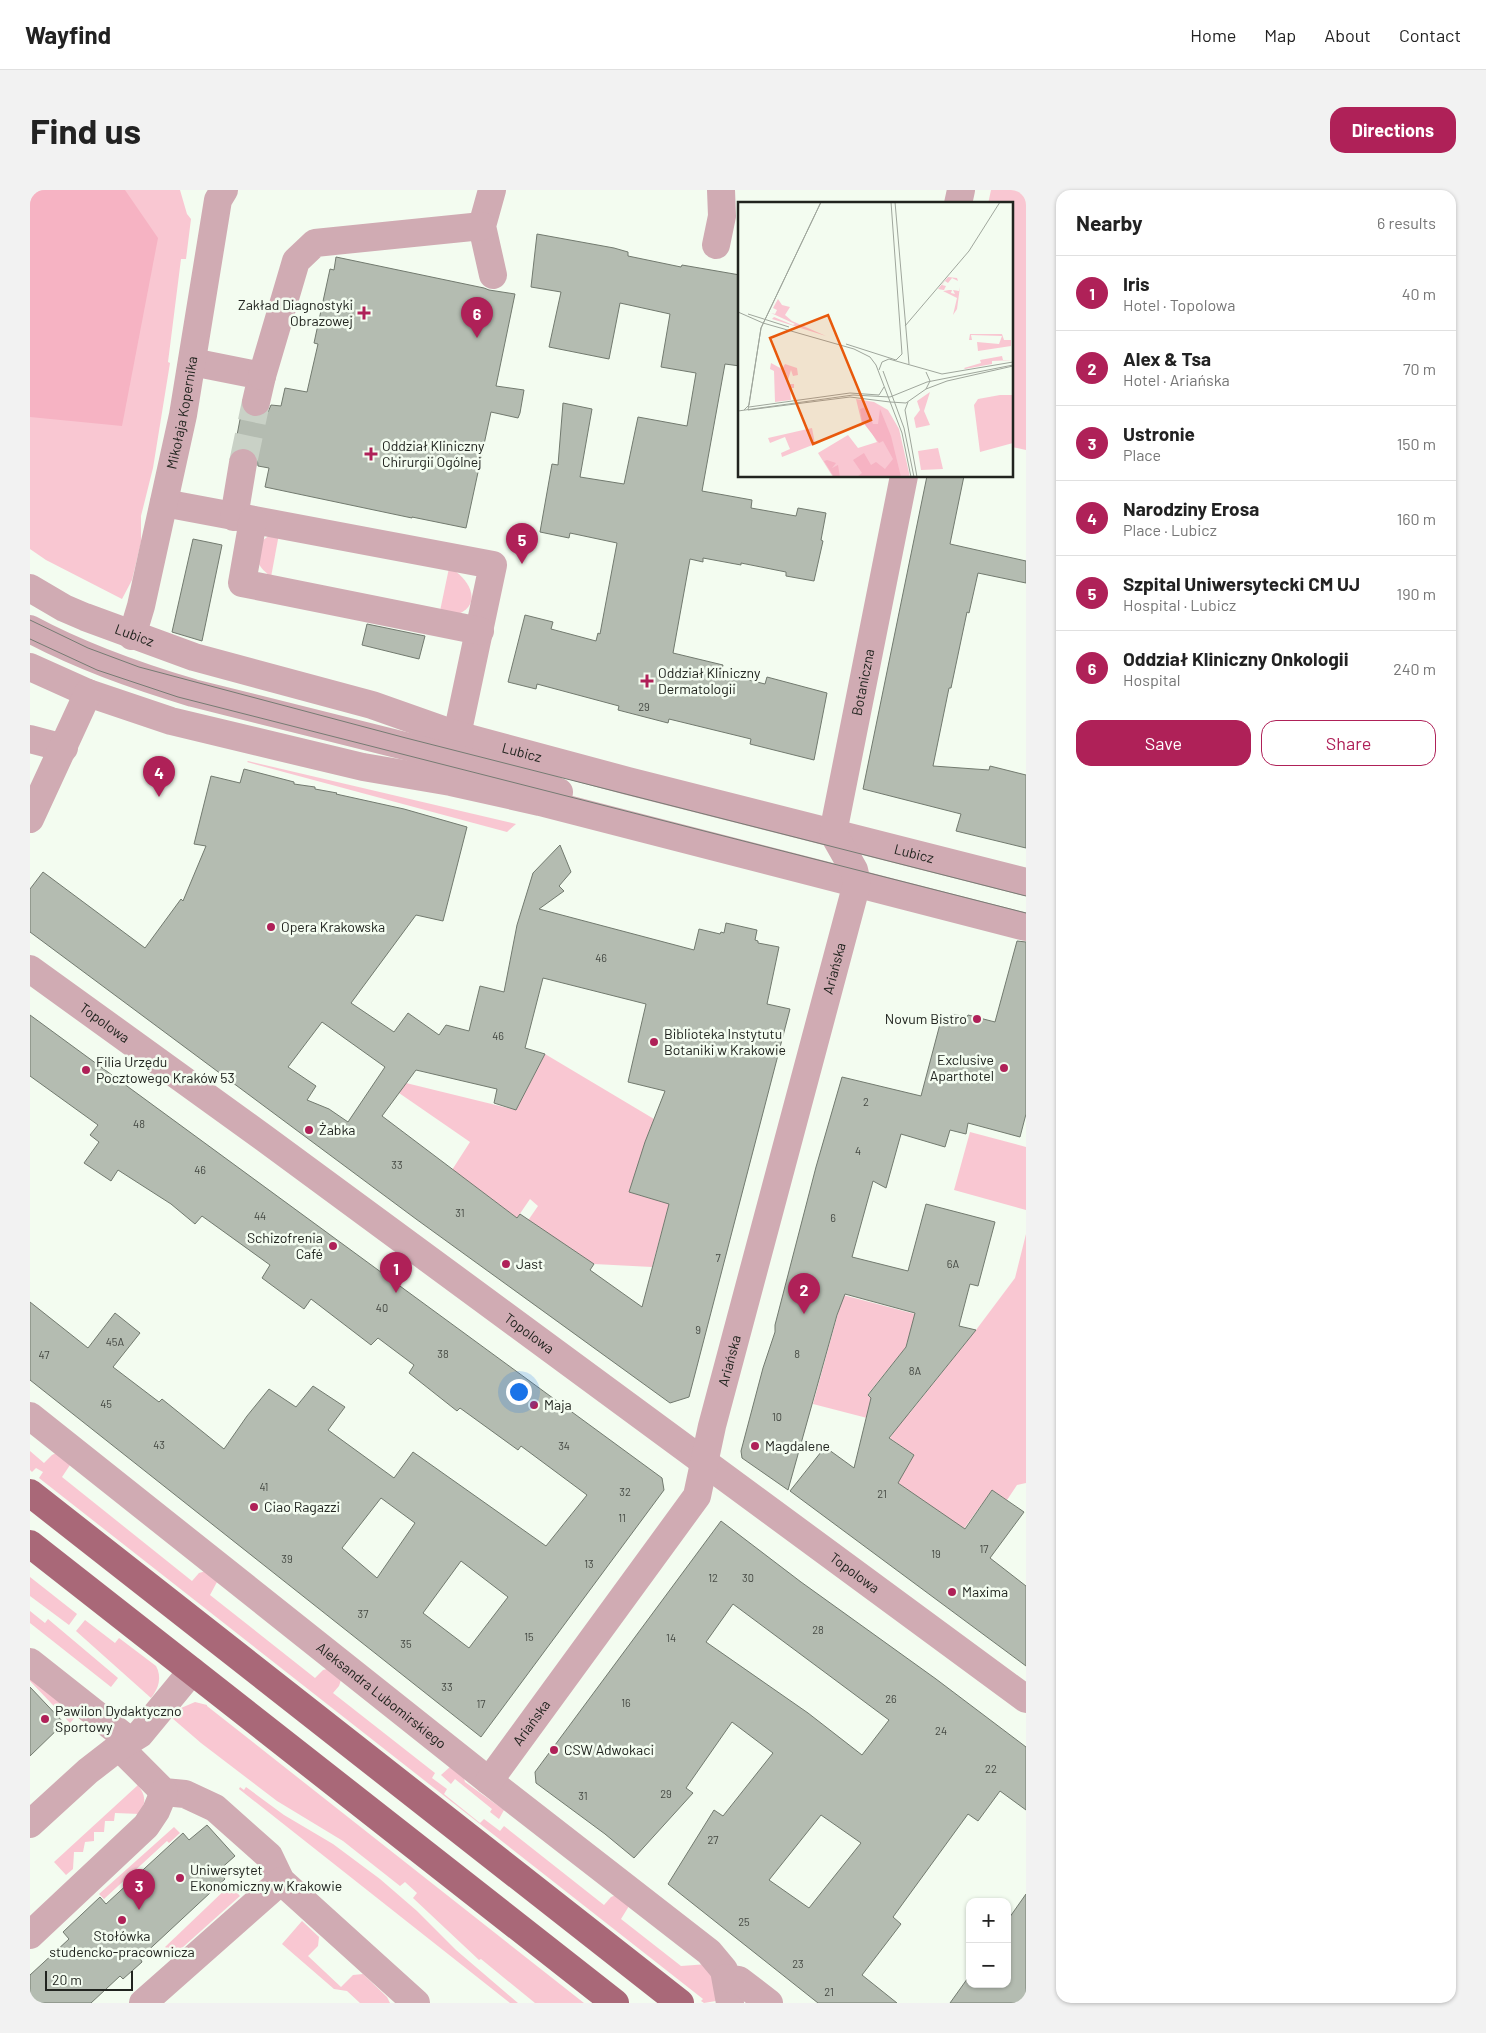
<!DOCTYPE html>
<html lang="en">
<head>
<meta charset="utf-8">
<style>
  :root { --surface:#fff; --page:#f2f2f2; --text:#222; --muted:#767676; --line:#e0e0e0; --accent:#af2158 }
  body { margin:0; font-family:Barlow,sans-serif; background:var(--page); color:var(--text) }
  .controls { position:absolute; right:15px; bottom:15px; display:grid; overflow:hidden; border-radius:10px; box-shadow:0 1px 4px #0004 }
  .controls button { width:45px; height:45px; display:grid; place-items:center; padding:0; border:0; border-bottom:1px solid var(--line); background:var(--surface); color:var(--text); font:25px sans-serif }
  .scale { position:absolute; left:15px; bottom:12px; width:88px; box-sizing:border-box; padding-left:5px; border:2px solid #21241f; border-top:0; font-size:14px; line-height:18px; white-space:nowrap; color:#21241f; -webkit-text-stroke:4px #f3fcf0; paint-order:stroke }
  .you { position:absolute; left:488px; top:1201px; width:18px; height:18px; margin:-12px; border:4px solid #fff; border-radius:50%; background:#1a73e8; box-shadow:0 0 0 8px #1a73e833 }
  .badge { display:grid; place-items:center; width:32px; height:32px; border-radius:50%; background:var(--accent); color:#fff; font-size:16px; font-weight:700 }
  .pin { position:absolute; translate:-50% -41px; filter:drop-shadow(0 1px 2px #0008) }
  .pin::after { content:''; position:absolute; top:26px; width:18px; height:15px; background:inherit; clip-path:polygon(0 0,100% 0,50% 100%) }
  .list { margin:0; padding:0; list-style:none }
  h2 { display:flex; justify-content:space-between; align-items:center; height:65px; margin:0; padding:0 20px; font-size:21px }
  h2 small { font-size:16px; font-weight:400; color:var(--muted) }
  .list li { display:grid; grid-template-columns:32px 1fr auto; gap:15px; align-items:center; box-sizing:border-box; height:75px; padding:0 20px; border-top:1px solid var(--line) }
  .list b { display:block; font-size:19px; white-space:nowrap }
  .list p { margin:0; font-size:16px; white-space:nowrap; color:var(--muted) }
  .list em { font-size:16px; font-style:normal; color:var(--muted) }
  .actions { display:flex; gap:10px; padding:15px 20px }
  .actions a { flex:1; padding:11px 0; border:1px solid var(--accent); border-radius:15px; text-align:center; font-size:18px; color:var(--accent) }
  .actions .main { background:var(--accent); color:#fff }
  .map { position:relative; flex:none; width:996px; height:1813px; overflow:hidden; border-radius:15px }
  header { display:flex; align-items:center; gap:30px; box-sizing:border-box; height:70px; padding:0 25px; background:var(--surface); border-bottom:1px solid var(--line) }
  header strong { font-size:24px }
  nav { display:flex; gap:28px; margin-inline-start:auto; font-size:18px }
  .intro { display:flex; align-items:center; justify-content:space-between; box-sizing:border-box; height:120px; padding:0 30px }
  h1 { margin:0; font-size:35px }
  .button { padding:12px 22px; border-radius:15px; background:var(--accent); color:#fff; font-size:18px; font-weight:700 }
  main { display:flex; gap:30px; padding:0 30px }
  aside { flex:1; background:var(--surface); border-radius:15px; box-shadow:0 1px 4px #0004 }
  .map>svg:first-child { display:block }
  .green { fill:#f9c7d2 }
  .forest { fill:#f6b3c3 }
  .building { fill:#b4bcb1; stroke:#727a6f; fill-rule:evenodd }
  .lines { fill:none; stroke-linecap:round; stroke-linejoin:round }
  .minor-tunnel { stroke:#c9d1c6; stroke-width:28; stroke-dasharray:28 14; stroke-linecap:butt }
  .minor { stroke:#d0abb3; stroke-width:28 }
  .major { stroke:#a96878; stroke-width:28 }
  .tram { stroke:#767b73; stroke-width:1 }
  .poi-dot { fill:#af2158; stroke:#f3fcf0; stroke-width:2 }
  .labels { text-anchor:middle; stroke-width:5; stroke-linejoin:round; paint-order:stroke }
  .number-label { font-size:11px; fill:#464a44 }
  .poi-label { font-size:14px; fill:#21241f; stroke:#f3fcf0; text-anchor:start }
  .street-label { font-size:14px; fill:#21241f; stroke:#f3fcf0 }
  .inset-road { fill:none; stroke:#9fa69c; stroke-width:1 }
  .view { fill:#e8590c; fill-opacity:0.15; stroke:#e8590c; stroke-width:2.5 }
  .inset-edge { fill:none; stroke:#21241f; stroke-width:2.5 }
</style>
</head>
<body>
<header>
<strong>Wayfind</strong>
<nav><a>Home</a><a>Map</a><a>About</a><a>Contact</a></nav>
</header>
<div class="intro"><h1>Find us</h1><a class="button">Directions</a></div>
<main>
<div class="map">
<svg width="996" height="1813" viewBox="0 0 996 1813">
  <rect width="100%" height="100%" fill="#f3fcf0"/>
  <g class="green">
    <polygon points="0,0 150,0 157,24 161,29 156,69 151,69 138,172 140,173 123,278 111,326 111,352 102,390 92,409 16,370 0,359"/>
    <polygon points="961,0 996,0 996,260 982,257 982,14 958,14"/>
    <path d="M249 344 241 387C226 374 226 372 229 353L240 345Z"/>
    <path d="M419 378C438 386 454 414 428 424L410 421Z"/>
    <polygon points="218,571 486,634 477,642 217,572"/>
    <polygon points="515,864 624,929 599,1002 639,1014 622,1077 564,1074 525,1048 497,1032 508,1016 500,1009 487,1028 422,980 440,952 369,903 376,893 486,920"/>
    <polygon points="940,942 996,957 996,1020 924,1000"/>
    <polygon points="996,1044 996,1293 987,1295 977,1310 962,1300 933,1340 860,1287 878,1276 884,1265 860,1248 868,1236 783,1214 813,1105 885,1124 880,1152 877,1152 876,1157 838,1204 846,1212 846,1215 879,1224 946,1140 985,1088"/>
    <polygon points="0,1261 14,1273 22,1265 28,1262 40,1275 32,1287 162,1391 169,1383 176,1381 187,1392 180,1405 285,1488 293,1480 297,1479 311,1490 309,1496 303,1503 405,1583 402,1588 417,1599 414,1604 450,1633 454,1629 470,1641 474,1636 574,1715 581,1707 586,1705 599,1716 591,1729 651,1776 678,1774 681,1777 686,1811 674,1813 671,1811 673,1809 9,1288 13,1282 6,1278 2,1282 0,1280"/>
    <polygon points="0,1387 47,1424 39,1435 0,1406"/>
    <polygon points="0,1421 15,1433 18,1429 88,1488 81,1497 0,1433"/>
    <path d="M55 1430 85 1453 89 1448 126 1476C132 1487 129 1498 121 1508L46 1441Z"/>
    <polygon points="0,1481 50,1522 40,1533 0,1491"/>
    <polygon points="165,1512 177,1515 177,1516 554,1813 505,1813 451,1769 449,1770 383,1708 387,1703 375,1692 370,1696 313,1651 247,1611 171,1553 142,1528 151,1518"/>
    <polygon points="420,1577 433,1585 435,1592 474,1620 469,1629 460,1622 462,1619 425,1589 421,1594 411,1585"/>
    <path d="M108 1595C116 1606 116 1612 110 1624L85 1623 84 1631H75L74 1642H64V1651L55 1652 53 1662H44L43 1679 36 1685 24 1672Z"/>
    <polygon points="210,1597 214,1600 216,1597 254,1625 303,1654 350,1689 387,1721 426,1760 488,1813 480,1813 209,1599"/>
    <polygon points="144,1637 150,1643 139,1653 137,1651 74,1709 69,1704"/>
    <polygon points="200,1695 210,1706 143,1766 135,1757"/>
    <polygon points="272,1731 289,1747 288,1756 278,1766 311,1797 323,1785 333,1784 357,1807 360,1813 330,1813 317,1801 304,1799 252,1754"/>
  </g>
  <polygon class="forest" points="0,0 95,0 128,48 92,236 0,227"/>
  <g class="building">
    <polygon points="507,44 584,58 598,62 598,66 651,77 652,75 710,85 710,176 695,174 672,301 722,310 721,318 766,326 768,318 796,323 791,350 793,351 784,391 756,386 756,382 711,373 711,375 673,368 673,372 660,369 643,463 693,475 691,483 735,494 737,487 797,503 784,570 720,554 721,549 639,529 638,533 588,520 589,516 507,494 506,499 478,492 495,425 523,432 521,439 566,451 568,443 570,444 587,353 540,343 539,348 510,342 522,274 528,275 533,213 562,219 550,287 594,294 608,227 657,236 666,183 631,177 640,124 590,113 579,169 519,157 531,102 501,97"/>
    <polygon points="306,67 454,98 459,100 485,104 466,196 494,200 490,223 488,228 461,222 436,338 382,327 382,328 235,297 239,278 228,276 227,267 223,261 215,258 204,261 212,219 216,224 222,227 230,227 238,222 241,215 251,216 255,198 277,202 288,154 284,153 300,79 304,80"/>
    <polygon points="897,286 934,286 920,354 996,371 996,393 948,383 939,423 937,422 921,498 919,498 903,576 959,580 960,576 996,585 996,658 926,641 931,624 833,599"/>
    <polygon points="163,349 192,355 172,451 142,442"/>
    <polygon points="337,434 395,446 389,469 332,455"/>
    <path d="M214 579 264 592V594L285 597V599L307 603 306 604 374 619 437 637 413 731 386 725 321 813 364 842 378 823 409 845 416 835 439 841 450 796 474 802 487 735 503 683 530 655 541 682 529 696 534 701 509 719 664 760 669 739 690 744 691 742 694 743 696 733 727 740 725 750 728 751V753L749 757 737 814 760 819 659 1207 640 1213 386 1029 0 742V699L13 682 115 758 151 709 153 711 176 656 164 654 181 586 210 593ZM513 788 616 814 598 892 635 901 615 952 599 1002 639 1014 612 1117 560 1080 564 1074 490 1024 487 1028 352 926 386 880 467 899 464 913 486 920 515 864 495 858ZM292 832 355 877 318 932 299 919 277 910 286 896 258 877Z"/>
    <polygon points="987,751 996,752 996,924 990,947 938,933 936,944 920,940 915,957 871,944 856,998 843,991 822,1067 878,1081 896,1014 965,1032 948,1096 940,1094 929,1136 946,1140 859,1248 884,1265 868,1293 935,1339 962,1300 994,1322 960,1368 996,1396 996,1476 760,1301 795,1257 824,1278 841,1208 838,1205 876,1157 885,1123 815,1104 807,1125 758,1300 712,1268 711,1261 733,1178 745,1142 745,1135 786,977 812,887 891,906 910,834 918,836 921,824 937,827 938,825 965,832"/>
    <path d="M0 825 632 1288 634 1300 451 1547 0 1190V1112L58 1158 85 1123 110 1143 83 1177 129 1212 132 1209 194 1259 217 1226 239 1199 266 1217 283 1196 315 1217 298 1240 364 1288 383 1262 516 1356 557 1305 491 1256 488 1260 430 1218 427 1221 379 1183 384 1175 348 1148 341 1155 281 1109 274 1119 232 1088 240 1075 172 1026 165 1034 141 1014 88 980 81 991 54 973 69 952 60 945 68 935 0 886ZM351 1308 385 1333 347 1388 312 1358ZM431 1371 478 1407 439 1458 393 1423Z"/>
    <path d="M691 1331 771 1392 906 1489 996 1557V1620L970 1601 948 1631 938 1624 863 1727 871 1734 832 1785 867 1813H788L638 1694 684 1620 693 1626 743 1563 702 1532 656 1598 663 1603 604 1668 575 1644 506 1593 505 1582ZM703 1414 859 1530 832 1565 778 1523 676 1452ZM791 1625 831 1653 779 1718 739 1690Z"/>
    <polygon points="0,1497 34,1533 0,1566"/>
    <polygon points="177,1635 205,1666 188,1681 195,1689 110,1768 112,1772 93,1789 90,1786 61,1813 0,1813 0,1785 39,1749 33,1742 70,1707 76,1714 153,1643 159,1650"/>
    <polygon points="996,1704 996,1813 920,1813 940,1785 940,1794 977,1794 977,1731"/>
  </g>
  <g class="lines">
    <polyline class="minor-tunnel" points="213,273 226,212"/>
    <g class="minor">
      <polyline points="462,0 452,36 463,85"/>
      <polyline points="928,14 931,0"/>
      <polyline points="686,55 692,26 691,0"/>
      <polyline points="162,172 232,186 226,212"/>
      <polyline points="232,186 266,71 285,53 452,36"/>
      <polyline points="134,313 463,375 427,545"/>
      <polyline points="204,327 213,273"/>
      <polyline points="223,330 212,393 450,441"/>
      <path id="s1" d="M0 398 34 418 55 427 164 467 342 515 427 545 598 591 996 692"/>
      <path d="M0 439C52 467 106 486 163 503L475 581 529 602"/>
      <path id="s2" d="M102 446 111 416 153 225 188 10 194 0"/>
      <polyline points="0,477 58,503 141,531 333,577 421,592 510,612 996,737"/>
      <polyline points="0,549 34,558"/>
      <polyline points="0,629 58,503"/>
      <path id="s3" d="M0 779 234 948 996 1509"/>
      <path id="s4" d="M0 1226 459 1591 679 1762 694 1780 700 1813"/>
      <polyline points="0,1472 100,1551"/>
      <polyline points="89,1557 134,1602 155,1604 185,1618 239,1666 251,1691 386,1813"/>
      <path id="s5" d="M459 1591 667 1306 682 1236 827 693 824 680 803 643 874 286"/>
      <polyline points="0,1634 58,1581 89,1557 110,1544 162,1481"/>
      <polyline points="0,1745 116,1636 126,1621 134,1602"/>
      <polyline points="696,1788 709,1790 739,1813"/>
      <polyline points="113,1813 251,1691"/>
    </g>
    <g class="major">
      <polyline points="0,1303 650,1813"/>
      <polyline points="0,1354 585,1813"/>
    </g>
    <g class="tram">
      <polyline points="0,430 58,458 109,477 376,548 996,706"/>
      <polyline points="0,449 67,480 148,507 996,723"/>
    </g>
  </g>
  <g class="poi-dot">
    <path d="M331.5 115.5h5v5h5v5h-5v5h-5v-5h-5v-5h5z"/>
    <path d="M338.5 256.5h5v5h5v5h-5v5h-5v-5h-5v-5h5z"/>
    <path d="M614.5 483.5h5v5h5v5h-5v5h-5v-5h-5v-5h5z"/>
    <circle cx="241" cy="737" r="5"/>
    <circle cx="947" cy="829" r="5"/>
    <circle cx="624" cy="852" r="5"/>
    <circle cx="974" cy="878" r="5"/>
    <circle cx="56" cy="880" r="5"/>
    <circle cx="279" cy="940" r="5"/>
    <circle cx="303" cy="1056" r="5"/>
    <circle cx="476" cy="1074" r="5"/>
    <circle cx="504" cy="1215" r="5"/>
    <circle cx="725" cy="1256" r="5"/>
    <circle cx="224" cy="1317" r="5"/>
    <circle cx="922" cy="1402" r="5"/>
    <circle cx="15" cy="1529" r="5"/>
    <circle cx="524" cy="1560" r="5"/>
    <circle cx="150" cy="1688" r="5"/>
    <circle cx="92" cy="1730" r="5"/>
  </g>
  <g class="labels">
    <g class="number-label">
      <text x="614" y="521">29</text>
      <text x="571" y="772">46</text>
      <text x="468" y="850">46</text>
      <text x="836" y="916">2</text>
      <text x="109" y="938">48</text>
      <text x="828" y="965">4</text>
      <text x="367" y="979">33</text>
      <text x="170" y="984">46</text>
      <text x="430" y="1027">31</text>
      <text x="230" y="1030">44</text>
      <text x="803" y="1032">6</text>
      <text x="688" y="1072">7</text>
      <text x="923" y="1078">6A</text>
      <text x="352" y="1122">40</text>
      <text x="668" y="1144">9</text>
      <text x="85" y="1156">45A</text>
      <text x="413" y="1168">38</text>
      <text x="767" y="1168">8</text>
      <text x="14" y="1169">47</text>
      <text x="885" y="1185">8A</text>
      <text x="76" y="1218">45</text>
      <text x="747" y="1231">10</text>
      <text x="129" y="1259">43</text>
      <text x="534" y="1260">34</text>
      <text x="234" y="1301">41</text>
      <text x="595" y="1306">32</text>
      <text x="852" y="1308">21</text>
      <text x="592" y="1332">11</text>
      <text x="954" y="1363">17</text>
      <text x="906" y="1368">19</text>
      <text x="257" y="1373">39</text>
      <text x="559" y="1378">13</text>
      <text x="683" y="1392">12</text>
      <text x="718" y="1392">30</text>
      <text x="333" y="1428">37</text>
      <text x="788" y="1444">28</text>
      <text x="499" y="1451">15</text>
      <text x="641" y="1452">14</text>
      <text x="376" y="1458">35</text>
      <text x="417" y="1501">33</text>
      <text x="861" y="1513">26</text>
      <text x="596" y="1517">16</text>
      <text x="451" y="1518">17</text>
      <text x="911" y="1545">24</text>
      <text x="961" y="1583">22</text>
      <text x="636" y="1608">29</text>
      <text x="553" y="1610">31</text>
      <text x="683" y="1654">27</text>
      <text x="714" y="1736">25</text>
      <text x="768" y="1778">23</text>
      <text x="799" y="1806">21</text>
    </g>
    <g class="poi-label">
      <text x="323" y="120" text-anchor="end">Zakład Diagnostyki<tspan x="323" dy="16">Obrazowej</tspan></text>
      <text x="352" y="261">Oddział Kliniczny<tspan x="352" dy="16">Chirurgii Ogólnej</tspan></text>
      <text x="628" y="488">Oddział Kliniczny<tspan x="628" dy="16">Dermatologii</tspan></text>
      <text x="251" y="742">Opera Krakowska</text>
      <text x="937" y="834" text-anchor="end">Novum Bistro</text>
      <text x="634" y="849">Biblioteka Instytutu<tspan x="634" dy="16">Botaniki w Krakowie</tspan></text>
      <text x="964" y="875" text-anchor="end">Exclusive<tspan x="964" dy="16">Aparthotel</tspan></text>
      <text x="66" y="877">Filia Urzędu<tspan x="66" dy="16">Pocztowego Kraków 53</tspan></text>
      <text x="289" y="945">Żabka</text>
      <text x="293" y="1053" text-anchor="end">Schizofrenia<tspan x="293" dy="16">Café</tspan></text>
      <text x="486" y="1079">Jast</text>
      <text x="514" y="1220">Maja</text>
      <text x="735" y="1261">Magdalene</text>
      <text x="234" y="1322">Ciao Ragazzi</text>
      <text x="932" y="1407">Maxima</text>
      <text x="25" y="1526">Pawilon Dydaktyczno<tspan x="25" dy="16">Sportowy</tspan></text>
      <text x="534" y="1565">CSW Adwokaci</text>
      <text x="160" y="1685">Uniwersytet<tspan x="160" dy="16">Ekonomiczny w Krakowie</tspan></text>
      <text x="92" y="1751" text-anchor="middle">Stołówka<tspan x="92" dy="16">studencko-pracownicza</tspan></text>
    </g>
    <g class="street-label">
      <text dy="5" stroke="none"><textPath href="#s2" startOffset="229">Mikołaja Kopernika</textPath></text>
      <text dy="5" stroke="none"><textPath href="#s1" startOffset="115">Lubicz</textPath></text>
      <text dy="5" stroke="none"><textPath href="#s5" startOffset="1196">Botaniczna</textPath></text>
      <text dy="5" stroke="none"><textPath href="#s1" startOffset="520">Lubicz</textPath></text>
      <text dy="5" stroke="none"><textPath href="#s1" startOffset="925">Lubicz</textPath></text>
      <text dy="5" stroke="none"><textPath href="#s5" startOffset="898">Ariańska</textPath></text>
      <text dy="5" stroke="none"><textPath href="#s3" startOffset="92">Topolowa</textPath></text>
      <text dy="5" stroke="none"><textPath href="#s3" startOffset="618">Topolowa</textPath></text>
      <text dy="5" stroke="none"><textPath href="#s5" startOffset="492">Ariańska</textPath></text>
      <text dy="5" stroke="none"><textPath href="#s3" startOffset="1022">Topolowa</textPath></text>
      <text dy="5" stroke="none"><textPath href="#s4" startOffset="449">Aleksandra Lubomirskiego</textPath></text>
      <text dy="5" stroke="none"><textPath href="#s5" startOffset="72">Ariańska</textPath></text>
    </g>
  </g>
  <g transform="translate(708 12)">
    <rect width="275" height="275" fill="#f3fcf0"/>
    <path d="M210 75 219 76 220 79 214 76 210 81 207 79 204 83 208 84 206 88H214L213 91 217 92 215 88 221 89 222 85 219 107 215 113 219 96 205 89H211L200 87ZM40 97 44 103 52 105 47 113 54 119 88 134 34 117 36 115 55 123 57 122 33 111 37 112 39 108 35 106ZM232 132H264L266 138H273V144L240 149 239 140 261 142 264 134 233 133 234 138H231ZM264 154 265 158H275L254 159V162L227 167 226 166 243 161 242 158ZM33 161 44 167 47 162 59 166 60 173 55 174 53 168 50 178 51 182H56V186H52L53 198 37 200 36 169 32 167ZM192 190 186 209 192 223 178 226 176 216 182 208 179 199ZM262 193H275V241L242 250 236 203 240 197ZM118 197 136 200 150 208 161 227 172 275H95L80 251 110 233 120 246 139 240 128 221 120 226 124 222ZM74 226 77 242 44 255 43 251 52 247 47 235 32 241 30 236ZM200 246 205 267 183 268 180 249Z" fill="#f9c7d2"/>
    <path d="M128 205 135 222H140L142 207 153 234 163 275H119L124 271 115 258 126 251 133 263 138 260 147 267 155 257 145 239 141 241 124 219 122 207ZM89 258 98 261 94 266 100 263 102 275H96L86 259Z" fill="#f6b3c3"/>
    <path class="inset-road" d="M83 0 23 126 10 208 112 195 152 200M153 0 164 152 158 158M157 0 171 162M0 110 25 121 116 147 132 155 138 163 164 231 173 275M10 112 51 125M167 124 231 49 262 0M108 142 158 158M141 168 144 160 151 157 204 172 275 160M145 169 166 226 176 275M188 187 209 179 275 164M152 200 168 201 188 187 192 179 188 170M170 200 167 208 179 275M11 205 112 191 141 193 146 185M6 208 11 203 23 126 83 0M0 209 115 193 152 195 189 180 275 163"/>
    <path class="view" d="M90 113 133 218 75 242 32 136Z"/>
    <rect width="275" height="275" class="inset-edge"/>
  </g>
</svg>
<div class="controls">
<button>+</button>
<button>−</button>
</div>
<div class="scale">20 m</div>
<div class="you"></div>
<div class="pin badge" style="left:366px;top:1103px">1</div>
<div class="pin badge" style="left:774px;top:1124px">2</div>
<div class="pin badge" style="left:109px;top:1720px">3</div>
<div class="pin badge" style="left:129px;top:607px">4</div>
<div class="pin badge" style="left:492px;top:374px">5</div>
<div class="pin badge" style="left:447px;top:148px">6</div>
</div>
<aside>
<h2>Nearby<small>6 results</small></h2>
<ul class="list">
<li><span class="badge">1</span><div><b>Iris</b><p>Hotel · Topolowa</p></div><em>40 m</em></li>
<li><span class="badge">2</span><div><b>Alex &amp; Tsa</b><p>Hotel · Ariańska</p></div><em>70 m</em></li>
<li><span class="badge">3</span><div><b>Ustronie</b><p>Place</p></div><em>150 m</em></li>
<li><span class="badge">4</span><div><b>Narodziny Erosa</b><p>Place · Lubicz</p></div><em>160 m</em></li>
<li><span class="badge">5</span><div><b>Szpital Uniwersytecki CM UJ</b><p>Hospital · Lubicz</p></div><em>190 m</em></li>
<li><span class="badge">6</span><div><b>Oddział Kliniczny Onkologii</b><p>Hospital</p></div><em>240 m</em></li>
</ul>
<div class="actions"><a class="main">Save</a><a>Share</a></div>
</aside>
</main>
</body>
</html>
